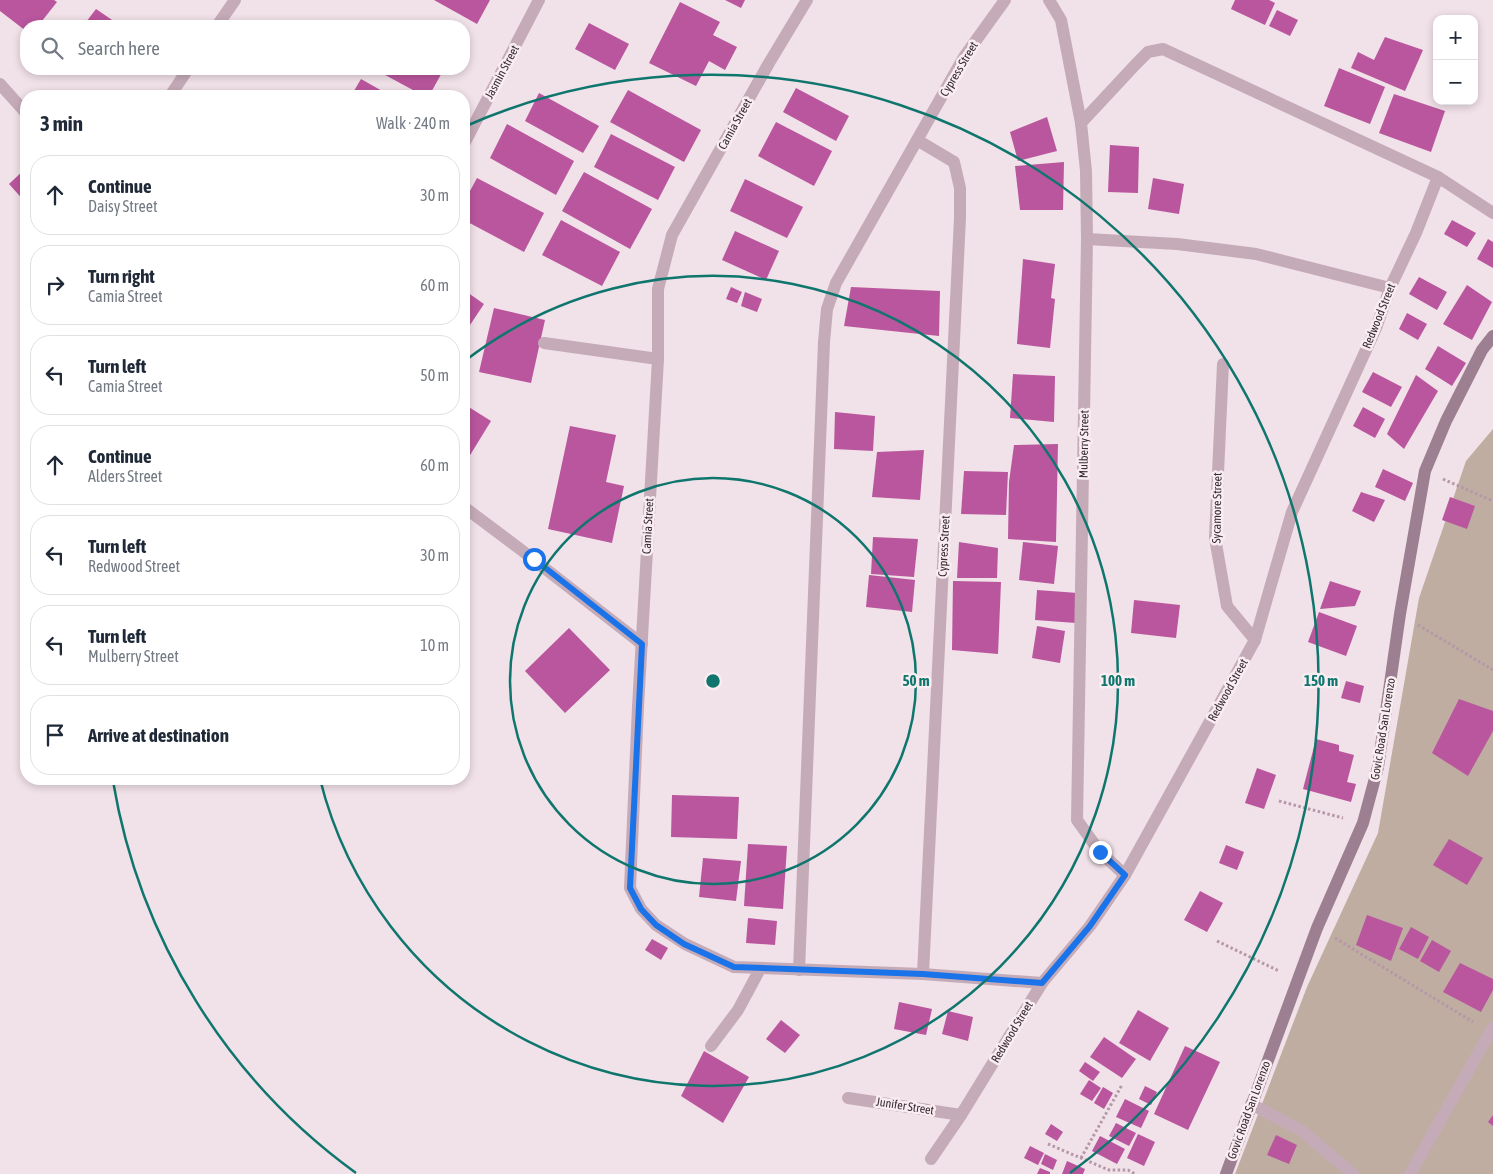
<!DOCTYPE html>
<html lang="en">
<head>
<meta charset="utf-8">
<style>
  :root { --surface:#fff; --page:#f2f2f3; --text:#1f2937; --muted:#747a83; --line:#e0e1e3 }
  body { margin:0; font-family:"Asap Condensed",sans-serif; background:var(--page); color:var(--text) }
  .controls { position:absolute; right:15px; top:15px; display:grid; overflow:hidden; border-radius:10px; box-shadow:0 2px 8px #0003 }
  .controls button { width:45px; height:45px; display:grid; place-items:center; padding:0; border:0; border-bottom:1px solid var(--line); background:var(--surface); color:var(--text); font:25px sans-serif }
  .stop { position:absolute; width:15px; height:15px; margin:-11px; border:4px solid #1a73e8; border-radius:50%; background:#fff }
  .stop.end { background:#1a73e8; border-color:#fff; box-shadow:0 1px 5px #0008 }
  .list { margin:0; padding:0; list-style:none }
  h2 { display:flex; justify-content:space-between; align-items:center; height:65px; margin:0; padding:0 20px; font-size:21px }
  h2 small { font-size:16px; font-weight:400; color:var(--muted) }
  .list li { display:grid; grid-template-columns:32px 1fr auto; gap:15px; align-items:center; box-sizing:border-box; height:80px; margin:0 10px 10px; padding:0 10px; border:1px solid var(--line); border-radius:20px }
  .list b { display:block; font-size:19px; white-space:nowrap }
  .list p { margin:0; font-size:16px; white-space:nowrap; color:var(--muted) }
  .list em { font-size:16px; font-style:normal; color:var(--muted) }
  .icon { flex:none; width:28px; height:28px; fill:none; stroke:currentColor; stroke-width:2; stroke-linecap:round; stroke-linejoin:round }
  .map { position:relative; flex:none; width:1493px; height:1174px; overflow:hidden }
  .search { position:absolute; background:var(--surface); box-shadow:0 2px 8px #0003; left:20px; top:20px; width:450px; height:55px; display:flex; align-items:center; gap:12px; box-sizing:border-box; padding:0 18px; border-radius:20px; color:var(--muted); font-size:19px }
  .panel { position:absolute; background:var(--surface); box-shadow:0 2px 8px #0003; left:20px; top:90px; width:450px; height:695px; border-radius:20px }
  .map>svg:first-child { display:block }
  .green { fill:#bfada2 }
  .building { fill:#ba569e }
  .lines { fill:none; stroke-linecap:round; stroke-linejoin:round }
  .path { stroke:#b498a7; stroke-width:3; stroke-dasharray:2.5 2.5; stroke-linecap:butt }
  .service { stroke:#c5abb8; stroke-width:12 }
  .minor { stroke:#c5abb8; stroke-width:12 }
  .secondary { stroke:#9c7f90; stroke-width:12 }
  .route { stroke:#1a73e8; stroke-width:6 }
  .ring { fill:none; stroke:#0f766e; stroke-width:2.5 }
  .labels { text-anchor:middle; stroke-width:5; stroke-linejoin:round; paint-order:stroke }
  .street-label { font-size:12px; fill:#382b33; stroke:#f9edf2 }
  .centre { fill:#0f766e; stroke:#f9edf2; stroke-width:2.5 }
  .ring-label { font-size:15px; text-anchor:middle; font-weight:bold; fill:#0f766e; stroke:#f9edf2; stroke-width:5; stroke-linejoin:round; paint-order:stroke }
</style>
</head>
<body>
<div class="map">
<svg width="1493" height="1174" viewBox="0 0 1493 1174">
  <rect width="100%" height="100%" fill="#f1e1e8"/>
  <polygon class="green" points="1493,429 1493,1174 1235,1174 1307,987 1378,833 1419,598 1466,461"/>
  <g class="building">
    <polygon points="0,0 54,0 57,2 38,26 26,26 26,31 0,11"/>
    <polygon points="434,0 490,0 477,24"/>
    <polygon points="725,0 745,0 741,8"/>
    <polygon points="1235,0 1269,0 1275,3 1265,25 1231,9"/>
    <polygon points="680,2 720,22 713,35 737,47 725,70 709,61 696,86 649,63"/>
    <polygon points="96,9 121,26 83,26"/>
    <polygon points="1277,10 1298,20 1290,36 1269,26"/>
    <polygon points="589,23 629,44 615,70 575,49"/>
    <polygon points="1385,37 1423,50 1405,91 1351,68 1358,52 1374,60"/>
    <polygon points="1339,68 1385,87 1370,124 1324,106"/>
    <polygon points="112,69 125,69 121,75"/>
    <polygon points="374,69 444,69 429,96 424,96"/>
    <polygon points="361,79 391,96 351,96"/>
    <polygon points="796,88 849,116 836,141 783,112"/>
    <polygon points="628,90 701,130 684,162 610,122"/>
    <polygon points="539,93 599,126 583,153 525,121"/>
    <polygon points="1394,94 1445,111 1431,152 1379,133"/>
    <polygon points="1047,117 1057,151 1018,161 1010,132"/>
    <polygon points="776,122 832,151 814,186 758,156"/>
    <polygon points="507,124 574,161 556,195 490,158"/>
    <polygon points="611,134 675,167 658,200 594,167"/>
    <polygon points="1110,145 1139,147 1138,193 1108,192"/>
    <polygon points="1064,162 1063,210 1020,210 1015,166"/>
    <polygon points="26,168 26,203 9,184"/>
    <polygon points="584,172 652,209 630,249 562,211"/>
    <polygon points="477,178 544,213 524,252 464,220 464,202"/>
    <polygon points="1153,178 1184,184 1179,214 1148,209"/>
    <polygon points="745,179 803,207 787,238 730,211"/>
    <polygon points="561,220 620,252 602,286 542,255"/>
    <polygon points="1452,220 1476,233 1467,247 1444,234"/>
    <polygon points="735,231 779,251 766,280 722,260"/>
    <polygon points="1488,239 1493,242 1493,268 1477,259"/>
    <polygon points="1023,259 1055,264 1051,298 1055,299 1050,348 1017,344"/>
    <polygon points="1419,277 1447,292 1437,310 1409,294"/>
    <polygon points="1467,285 1492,302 1472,340 1443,324"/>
    <polygon points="731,287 742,292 737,303 726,299"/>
    <polygon points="851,287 940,291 939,336 844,326"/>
    <polygon points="464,290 484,304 464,334"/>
    <polygon points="745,292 762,299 757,312 741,306"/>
    <polygon points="494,308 545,320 531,383 479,372"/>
    <polygon points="1407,313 1427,324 1418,340 1399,329"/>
    <polygon points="1438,346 1466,363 1452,386 1425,369"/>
    <polygon points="1373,372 1402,387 1391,407 1362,392"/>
    <polygon points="1013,374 1055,376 1054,422 1010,418"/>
    <polygon points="1416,375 1438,391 1404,449 1387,434"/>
    <polygon points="464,404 491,421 464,465"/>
    <polygon points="1363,407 1385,419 1375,438 1353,426"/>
    <polygon points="835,412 875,416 873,451 834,449"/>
    <polygon points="570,426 616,435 606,482 624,486 612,543 548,529"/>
    <polygon points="1058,444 1056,542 1008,539 1009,482 1014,445"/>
    <polygon points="924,450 920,500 872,497 877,452"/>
    <polygon points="1383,469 1413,483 1405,501 1375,487"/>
    <polygon points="964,471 1008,472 1006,515 961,514"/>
    <polygon points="1361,492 1385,500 1374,522 1352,511"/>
    <polygon points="1450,497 1475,506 1467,529 1442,520"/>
    <polygon points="464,534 469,538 464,545"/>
    <polygon points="873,537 918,539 914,577 871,574"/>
    <polygon points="959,542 998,548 997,578 957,578"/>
    <polygon points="1023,542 1058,546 1054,584 1019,580"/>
    <polygon points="869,575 915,580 912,612 866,607"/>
    <polygon points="953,581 1001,582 998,654 952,650"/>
    <polygon points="1330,581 1361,591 1355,606 1320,609"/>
    <polygon points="1037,590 1078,593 1076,623 1035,620"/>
    <polygon points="1134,600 1180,605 1176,638 1131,633"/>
    <polygon points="1319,612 1357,626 1346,656 1308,642"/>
    <polygon points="1037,626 1065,631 1060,663 1032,658"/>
    <polygon points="569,628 610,670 565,713 525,671"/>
    <polygon points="1346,681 1364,686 1360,703 1341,698"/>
    <polygon points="1459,699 1493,711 1493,731 1468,776 1432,753"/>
    <polygon points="1316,739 1339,745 1339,751 1354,755 1347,782 1356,784 1351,802 1303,789"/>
    <polygon points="1257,768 1276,775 1264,809 1245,803"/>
    <polygon points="672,795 739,797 737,839 671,837"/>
    <polygon points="1449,839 1483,858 1467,885 1433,865"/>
    <polygon points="748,844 787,846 783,909 744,906"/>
    <polygon points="1226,845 1244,852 1237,870 1219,863"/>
    <polygon points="703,858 741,861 736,901 699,897"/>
    <polygon points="1200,891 1223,903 1207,932 1184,920"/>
    <polygon points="1367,915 1403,928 1391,961 1356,945"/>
    <polygon points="748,918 777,921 775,945 746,943"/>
    <polygon points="1411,927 1429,937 1418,959 1399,949"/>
    <polygon points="652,939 668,948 661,960 645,950"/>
    <polygon points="1432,940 1451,951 1439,972 1420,961"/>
    <polygon points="1460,963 1493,979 1493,990 1481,1012 1443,992"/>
    <polygon points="899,1002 932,1009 926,1035 894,1029"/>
    <polygon points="1138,1010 1169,1028 1150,1061 1119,1043"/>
    <polygon points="948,1011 973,1017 968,1041 942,1034"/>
    <polygon points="781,1020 800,1035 785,1053 766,1039"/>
    <polygon points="1104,1037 1136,1059 1122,1078 1090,1057"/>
    <polygon points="1185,1046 1220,1062 1188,1130 1154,1114"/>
    <polygon points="704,1051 749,1077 723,1123 681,1096"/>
    <polygon points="1085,1062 1100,1072 1093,1081 1079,1071"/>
    <polygon points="1089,1080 1101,1088 1092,1101 1080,1094"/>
    <polygon points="1145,1086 1157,1092 1151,1105 1139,1099"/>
    <polygon points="1103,1087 1113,1093 1104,1109 1094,1103"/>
    <polygon points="1125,1099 1149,1111 1141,1128 1116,1117"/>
    <polygon points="1493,1115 1493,1126 1488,1122"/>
    <polygon points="1116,1123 1136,1133 1129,1146 1109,1136"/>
    <polygon points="1051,1124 1063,1132 1057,1141 1045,1134"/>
    <polygon points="1138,1134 1155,1142 1144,1166 1127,1158"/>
    <polygon points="1276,1135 1297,1145 1289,1164 1267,1155"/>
    <polygon points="1100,1136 1125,1149 1117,1164 1092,1151"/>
    <polygon points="1030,1146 1044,1153 1038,1165 1024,1158"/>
    <polygon points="1045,1154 1057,1160 1053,1170 1041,1164"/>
    <polygon points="1067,1161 1085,1169 1083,1174 1062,1174"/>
    <polygon points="1040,1168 1050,1172 1050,1174 1037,1174"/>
  </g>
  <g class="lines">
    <g class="path">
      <polyline points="1443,479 1493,501"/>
      <polyline points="1418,625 1493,670"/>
      <polyline points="1279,801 1343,818"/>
      <polyline points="1335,938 1473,1022"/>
      <polyline points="1217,941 1279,971"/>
      <polyline points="1048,1144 1109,1170 1128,1170 1135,1174"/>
      <polyline points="1081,1158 1122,1085"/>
    </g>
    <g class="service">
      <polyline points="544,343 658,359"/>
      <polyline points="711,1046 738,1010 760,969"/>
    </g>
    <g class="minor">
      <polyline points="807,0 769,63 672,235 658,289 658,359 638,707 630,888 641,909 656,925 685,944 734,967 923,974 1042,983"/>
      <polyline points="1049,0 1061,20 1081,123 1086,171 1087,239 1077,820 1100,852 1125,875"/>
      <polyline points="217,26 235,0"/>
      <polyline points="0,84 26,113"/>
      <polyline points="170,96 188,69"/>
      <polyline points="1081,123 1136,64 1148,52 1163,49 1438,177 1493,213"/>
      <polyline points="917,140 954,162 960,188 960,218 923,974"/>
      <polyline points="464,144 539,0"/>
      <polyline points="1087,239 1177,244 1256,254 1390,288"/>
      <polyline points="1223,364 1215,538 1227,606 1255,640"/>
      <polyline points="464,507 520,549 642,644"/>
      <polyline points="799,970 824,342 827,309 836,283 964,57 1005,0"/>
      <polyline points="848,1098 961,1115"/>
      <polyline points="1251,1104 1302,1131 1353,1174"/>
      <polyline points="931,1159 961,1115 1042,983 1090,926 1125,875 1255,640 1292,512 1376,328 1390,288 1416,233 1438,177"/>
      <polyline points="1410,1174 1493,1027"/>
    </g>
    <polyline class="secondary" points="1226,1174 1317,928 1363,823 1378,767 1400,614 1425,471 1446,421 1482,350 1493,336"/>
  </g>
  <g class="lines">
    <polyline class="route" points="534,559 642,644 630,888 641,909 656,925 684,944 734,967 923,974 1042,983 1090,926 1125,875 1100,852"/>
  </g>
  <g class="ring">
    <circle cx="713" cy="681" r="203"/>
    <path d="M466 360A405 405 0 1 1 320 779"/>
    <path d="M356 1173A608 608 0 0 1 113 781M466 126A608 608 0 0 1 1070 1173"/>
  </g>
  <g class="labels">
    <g class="street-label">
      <text transform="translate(959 69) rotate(-59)" y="4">Cypress Street</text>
      <text transform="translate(502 72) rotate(-62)" y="4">Jasmin Street</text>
      <text transform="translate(735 124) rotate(-61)" y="4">Camia Street</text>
      <text transform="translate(1379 316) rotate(-68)" y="4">Redwood Street</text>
      <text transform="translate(1084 444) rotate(-89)" y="4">Mulberry Street</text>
      <text transform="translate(1217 508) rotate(-89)" y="4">Sycamore Street</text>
      <text transform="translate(648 526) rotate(-87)" y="4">Camia Street</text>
      <text transform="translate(944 546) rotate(-87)" y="4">Cypress Street</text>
      <text transform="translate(1228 690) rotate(-61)" y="4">Redwood Street</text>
      <text transform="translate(1383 729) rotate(-81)" y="4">Govic Road San Lorenzo</text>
      <text transform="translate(1012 1032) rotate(-59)" y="4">Redwood Street</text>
      <text transform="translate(905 1106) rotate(9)" y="4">Junifer Street</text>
      <text transform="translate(1249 1110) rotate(-70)" y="4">Govic Road San Lorenzo</text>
    </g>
  </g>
  <circle cx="713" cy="681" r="8" class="centre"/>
  <g class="ring-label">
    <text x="916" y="686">50 m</text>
    <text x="1118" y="686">100 m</text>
    <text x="1321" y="686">150 m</text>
  </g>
</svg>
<div class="controls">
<button>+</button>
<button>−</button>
</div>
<div class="stop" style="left:534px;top:559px"></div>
<div class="stop end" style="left:1100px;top:852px"></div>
<div class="search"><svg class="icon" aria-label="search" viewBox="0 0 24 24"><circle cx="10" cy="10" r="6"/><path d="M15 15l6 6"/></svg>Search here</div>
<section class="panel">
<h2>3 min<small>Walk · 240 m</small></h2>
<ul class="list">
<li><svg class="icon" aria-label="ahead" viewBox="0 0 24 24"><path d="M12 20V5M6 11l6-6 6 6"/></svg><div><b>Continue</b><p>Daisy Street</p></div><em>30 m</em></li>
<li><svg class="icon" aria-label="right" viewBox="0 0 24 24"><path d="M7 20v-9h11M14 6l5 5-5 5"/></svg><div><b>Turn right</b><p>Camia Street</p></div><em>60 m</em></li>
<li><svg class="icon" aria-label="left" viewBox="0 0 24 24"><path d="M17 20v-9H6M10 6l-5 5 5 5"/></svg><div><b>Turn left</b><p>Camia Street</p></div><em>50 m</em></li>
<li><svg class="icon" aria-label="ahead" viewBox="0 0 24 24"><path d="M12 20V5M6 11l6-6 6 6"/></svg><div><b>Continue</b><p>Alders Street</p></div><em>60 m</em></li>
<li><svg class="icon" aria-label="left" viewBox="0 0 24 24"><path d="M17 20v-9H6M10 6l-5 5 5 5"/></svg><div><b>Turn left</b><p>Redwood Street</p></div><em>30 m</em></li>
<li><svg class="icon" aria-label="left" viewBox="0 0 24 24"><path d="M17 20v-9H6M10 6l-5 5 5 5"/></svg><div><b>Turn left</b><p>Mulberry Street</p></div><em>10 m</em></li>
<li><svg class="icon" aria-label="arrive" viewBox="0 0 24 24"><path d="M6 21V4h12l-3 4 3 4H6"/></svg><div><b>Arrive at destination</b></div></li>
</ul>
</section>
</div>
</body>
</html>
